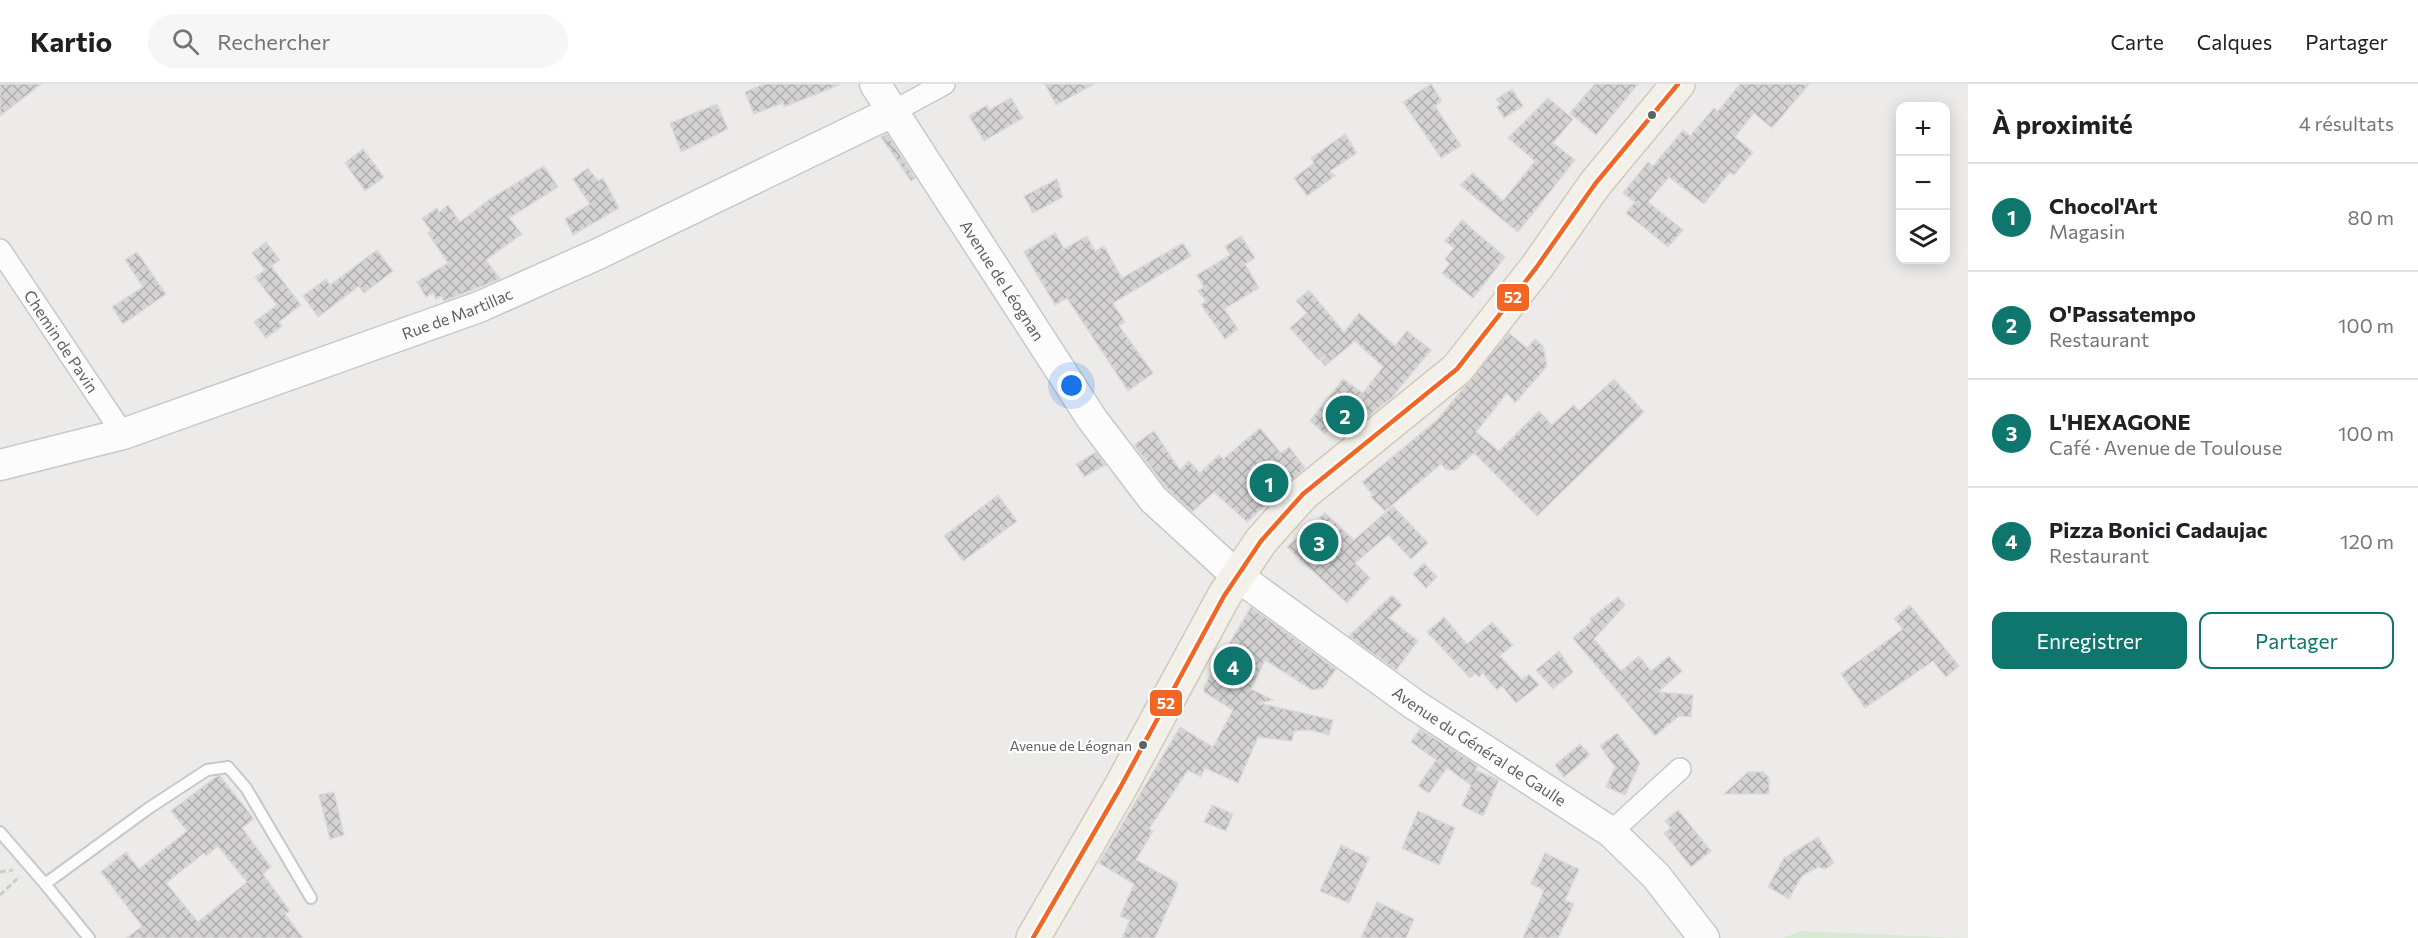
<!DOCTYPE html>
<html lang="fr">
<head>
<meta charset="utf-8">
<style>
  :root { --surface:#fff; --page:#f6f6f6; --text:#202124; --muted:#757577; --line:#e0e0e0; --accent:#0f766e }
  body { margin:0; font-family:Commissioner,sans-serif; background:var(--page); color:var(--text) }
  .controls { position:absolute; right:18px; top:18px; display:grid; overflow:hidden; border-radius:12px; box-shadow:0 3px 15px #0003 }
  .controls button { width:54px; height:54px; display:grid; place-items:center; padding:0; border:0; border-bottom:2px solid var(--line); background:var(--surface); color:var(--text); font:30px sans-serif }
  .you { position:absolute; left:1072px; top:302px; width:21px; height:21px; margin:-15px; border:4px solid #fff; border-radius:50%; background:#1a73e8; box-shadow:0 0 0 9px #1a73e833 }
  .badge { display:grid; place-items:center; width:39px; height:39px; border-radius:50%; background:var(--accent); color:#fff; font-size:20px; font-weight:700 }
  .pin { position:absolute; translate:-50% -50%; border:3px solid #fff; box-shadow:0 2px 6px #0006 }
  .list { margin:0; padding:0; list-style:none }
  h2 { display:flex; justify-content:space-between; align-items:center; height:78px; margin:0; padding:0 24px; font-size:26px }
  h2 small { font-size:20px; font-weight:400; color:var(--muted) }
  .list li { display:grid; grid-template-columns:39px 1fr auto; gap:18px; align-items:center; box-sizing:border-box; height:108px; padding:0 24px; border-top:2px solid var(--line) }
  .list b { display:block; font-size:22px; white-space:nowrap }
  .list p { margin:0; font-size:20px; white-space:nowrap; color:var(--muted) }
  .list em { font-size:20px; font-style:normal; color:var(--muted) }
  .actions { display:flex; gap:12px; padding:18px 24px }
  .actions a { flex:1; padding:14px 0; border:2px solid var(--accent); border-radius:12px; text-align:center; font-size:21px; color:var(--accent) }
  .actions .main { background:var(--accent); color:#fff }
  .icon { flex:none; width:33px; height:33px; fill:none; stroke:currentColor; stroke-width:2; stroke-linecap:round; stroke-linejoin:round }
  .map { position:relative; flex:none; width:1968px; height:854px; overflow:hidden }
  header { display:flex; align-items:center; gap:36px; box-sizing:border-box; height:84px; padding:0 30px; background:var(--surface); border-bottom:2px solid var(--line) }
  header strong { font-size:28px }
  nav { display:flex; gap:33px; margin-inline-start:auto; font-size:21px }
  .search { width:420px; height:54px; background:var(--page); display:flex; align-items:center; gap:15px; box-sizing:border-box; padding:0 21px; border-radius:33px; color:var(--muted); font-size:22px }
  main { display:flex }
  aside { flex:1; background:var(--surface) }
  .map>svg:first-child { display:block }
  .park { fill:#d9e8d5 }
  .building { fill:url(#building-cross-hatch); stroke:#dcdad8; stroke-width:1.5; fill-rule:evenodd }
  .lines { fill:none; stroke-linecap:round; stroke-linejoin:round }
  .lane-casing { stroke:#c8c8c8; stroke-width:14 }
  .street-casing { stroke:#c8c8c8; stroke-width:24 }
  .secondary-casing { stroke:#c7c8c8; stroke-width:33 }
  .primary-casing { stroke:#d3c9b9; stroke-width:36 }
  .path { stroke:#c9cecb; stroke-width:3; stroke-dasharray:6 3; stroke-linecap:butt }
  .lane { stroke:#fcfcfc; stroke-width:10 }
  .street { stroke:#fcfcfc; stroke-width:21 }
  .secondary { stroke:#fcfcfc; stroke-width:30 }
  .primary { stroke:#f3f0e9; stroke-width:33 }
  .bus-1-casing { stroke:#fff; stroke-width:9 }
  .bus-1 { stroke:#f26522; stroke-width:4.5 }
  .bus-dot { fill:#5e6266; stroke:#fff; stroke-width:2 }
  .labels { text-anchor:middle; stroke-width:4.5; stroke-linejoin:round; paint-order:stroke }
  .bus-label { font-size:14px; fill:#5e6266; stroke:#fff; text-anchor:end }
  .street-label { font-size:16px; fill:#5e6266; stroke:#fff }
  .line-badge { stroke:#fff; stroke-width:2 }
  .badge-label { font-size:16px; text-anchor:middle; font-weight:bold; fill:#fff }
</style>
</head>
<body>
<header>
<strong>Kartio</strong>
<div class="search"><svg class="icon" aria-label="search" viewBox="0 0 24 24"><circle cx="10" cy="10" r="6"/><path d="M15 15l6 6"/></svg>Rechercher</div>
<nav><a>Carte</a><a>Calques</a><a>Partager</a></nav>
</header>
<main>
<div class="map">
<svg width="1968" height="854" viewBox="0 0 1968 854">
  <defs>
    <pattern id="building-cross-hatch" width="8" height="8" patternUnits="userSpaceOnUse" patternTransform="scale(1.5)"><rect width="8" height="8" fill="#d4d2d2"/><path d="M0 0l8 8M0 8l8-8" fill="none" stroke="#afaeae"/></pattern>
  </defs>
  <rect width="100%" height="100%" fill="#edebe9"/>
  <polygon class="park" points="1801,847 1961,854 1783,854"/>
  <g class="building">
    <polygon points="0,0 41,0 0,32"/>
    <polygon points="764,0 839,0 839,1 784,23 783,19 754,30 745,8"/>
    <polygon points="1045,0 1094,0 1056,21"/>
    <polygon points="1431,0 1442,17 1435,22 1461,62 1441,74 1403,18"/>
    <polygon points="1595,0 1638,0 1596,51 1570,29"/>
    <polygon points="1740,0 1809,0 1772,44 1754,29 1735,53 1753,68 1734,91 1730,88 1704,120 1669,93 1648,118 1683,146 1668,163 1626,129 1635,118 1623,109 1648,78 1653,82 1683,46 1690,52 1714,24 1718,27"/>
    <polygon points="1512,5 1523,22 1504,34 1497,23 1500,20 1496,15"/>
    <polygon points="1011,14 1023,34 984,57 969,32 987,21 989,26"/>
    <polygon points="1548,14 1573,35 1553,59 1575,76 1518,148 1460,101 1473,89 1503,117 1535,77 1508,54"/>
    <polygon points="717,20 728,45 681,68 670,39"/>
    <polygon points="887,50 915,94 911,97 881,53"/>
    <polygon points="1345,50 1357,69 1330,87 1335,92 1307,112 1294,94 1314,79 1311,74"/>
    <polygon points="363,65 384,93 365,107 345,79"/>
    <polygon points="544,82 558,103 509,134 522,150 486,176 500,195 444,217 441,212 436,215 433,209 426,213 417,198 448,179 428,149 431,147 422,134 437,124 439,128 448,121 460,138 490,115"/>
    <polygon points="588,84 598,97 603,94 619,124 573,151 565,135 590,120 573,95"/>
    <polygon points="1057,95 1063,113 1033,129 1024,112"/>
    <polygon points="1462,136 1505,173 1473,214 1442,189 1450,180 1445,175 1454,164 1445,157"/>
    <polygon points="1055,149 1064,165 1087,152 1095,167 1104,162 1122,194 1183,159 1191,172 1113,219 1125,238 1119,242 1153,289 1128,307 1067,214 1055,221 1024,168"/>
    <polygon points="1241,152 1255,174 1245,180 1259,204 1224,225 1238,245 1225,255 1201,221 1206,217 1198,207 1204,203 1197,191 1230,171 1225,162"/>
    <polygon points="266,158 280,176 271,182 301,221 279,238 282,242 266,254 254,238 277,221 255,193 265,186 252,169"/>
    <polygon points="377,166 393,187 364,209 359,202 318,233 303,212 326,195 330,201"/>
    <polygon points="137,168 166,210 123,240 112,223 143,203 125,176"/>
    <polygon points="1309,206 1344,248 1359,229 1395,262 1407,247 1431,266 1392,313 1349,348 1335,337 1325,350 1310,337 1343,295 1363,309 1383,283 1355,257 1325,282 1321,277 1326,270 1319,276 1290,244 1307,229 1296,217"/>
    <polygon points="1509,249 1527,264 1535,255 1543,262 1547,282 1515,319 1507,309 1476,348 1499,367 1539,327 1552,341 1574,321 1579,327 1614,295 1644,328 1537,432 1474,369 1455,386 1447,386 1441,380 1385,427 1371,413 1373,411 1362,398 1437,336"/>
    <polygon points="1260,344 1281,369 1289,363 1305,384 1247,438 1214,408 1192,428 1166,403 1134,361 1154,347 1180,386 1189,377 1200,389 1219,371 1223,375"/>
    <polygon points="1096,368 1105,381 1084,393 1076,380"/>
    <polygon points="998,411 1017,437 963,477 944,452"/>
    <polygon points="1393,422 1428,459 1411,475 1388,451 1355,479 1370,494 1347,519 1287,463 1325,429 1354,456"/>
    <polygon points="1424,479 1437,493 1426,504 1413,490"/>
    <polygon points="1392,511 1402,521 1389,534 1418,557 1396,586 1349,552"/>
    <polygon points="1618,513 1625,521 1594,555 1621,587 1639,572 1651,587 1669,572 1682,587 1658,608 1693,611 1691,633 1679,632 1655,652 1573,554 1592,537 1590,535"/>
    <polygon points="1910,521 1959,582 1946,593 1933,577 1865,624 1841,590 1903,545 1894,535"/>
    <polygon points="1251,523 1336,585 1323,604 1312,606 1265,576 1251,605 1273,616 1259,619 1333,636 1329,651 1310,646 1294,647 1292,657 1258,653 1238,699 1205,684 1201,693 1188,686 1149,745 1153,747 1136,776 1178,799 1175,808 1155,854 1122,854 1130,836 1120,832 1134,800 1099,779 1180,643 1213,663 1233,626 1204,608 1204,602"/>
    <polygon points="1444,533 1467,560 1492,538 1513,561 1500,572 1522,596 1529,590 1539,601 1516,619 1502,602 1497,606 1483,589 1479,593 1475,589 1470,594 1427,548"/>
    <polygon points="1559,567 1573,588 1553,605 1536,586"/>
    <polygon points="1420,645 1478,682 1475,686 1499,696 1483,732 1462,722 1471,701 1447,684 1429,709 1418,702 1436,676 1411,658"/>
    <polygon points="1617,649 1640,679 1625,711 1606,703 1615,683 1600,662"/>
    <polygon points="1580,660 1590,671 1564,693 1555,681"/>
    <polygon points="1748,688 1763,688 1769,694 1769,710 1724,710"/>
    <path d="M217 692H220L254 735 242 744 271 783 263 790 290 827 285 830 303 854H127L142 842 101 788 126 768 139 785 187 747 171 727ZM218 762 247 798 198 838 166 799 204 769 206 772Z"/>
    <polygon points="334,708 344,751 330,755 319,711"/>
    <polygon points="1212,721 1233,730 1226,747 1204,738"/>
    <polygon points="1678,726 1711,767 1691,783 1664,749 1671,744 1665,737"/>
    <polygon points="1418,727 1455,744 1439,781 1402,764"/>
    <polygon points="1818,753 1834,779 1825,785 1818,783 1802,792 1789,815 1768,803 1784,774"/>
    <polygon points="1341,761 1369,774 1349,819 1320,807"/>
    <polygon points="1545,769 1579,785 1565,816 1574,820 1558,854 1523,854 1544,806 1531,800"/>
    <polygon points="1377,818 1414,835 1406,854 1361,854"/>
  </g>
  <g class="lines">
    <g class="lane-casing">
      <g id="lane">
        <polyline points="0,748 45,800 149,724 207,686 228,683 246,704 311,814"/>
        <polyline points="45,800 89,854"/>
      </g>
    </g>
    <g class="street-casing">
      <g id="street">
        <polyline points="894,27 944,0"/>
        <path id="s1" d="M0 166 123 350"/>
        <polyline points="1611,748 1680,685"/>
      </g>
    </g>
    <g class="secondary-casing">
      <g id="secondary">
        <path id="s2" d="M875 0 1092 335 1153 415 1236 491 1415 621 1611 748 1656 792 1704 854"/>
        <path id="s3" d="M0 381 123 350 479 223 598 170 894 27"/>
      </g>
    </g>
    <g class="primary-casing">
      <polyline id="primary" points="1033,854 1120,704 1224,512 1261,457 1303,410 1457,285 1536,184 1595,100 1678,0"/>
    </g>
    <g class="path">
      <polyline points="0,788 13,786"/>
      <polyline points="0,811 20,792"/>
    </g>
    <use href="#lane" class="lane"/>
    <use href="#street" class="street"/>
    <use href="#secondary" class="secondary"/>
    <use href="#primary" class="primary"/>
    <g class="bus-1-casing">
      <polyline id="bus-1" points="1033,854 1120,704 1224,512 1261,457 1303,410 1457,285 1536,184 1595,100 1678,0"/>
    </g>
    <use href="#bus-1" class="bus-1"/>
  </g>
  <g class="bus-dot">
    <circle cx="1652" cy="31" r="5"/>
    <circle cx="1143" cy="661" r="5"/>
  </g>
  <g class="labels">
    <g class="bus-label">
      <text x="1132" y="667">Avenue de Léognan</text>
    </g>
    <g class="street-label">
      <text dy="6" stroke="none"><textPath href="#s2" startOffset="234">Avenue de Léognan</textPath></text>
      <text dy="6" stroke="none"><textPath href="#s3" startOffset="482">Rue de Martillac</textPath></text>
      <text dy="6" stroke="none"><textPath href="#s1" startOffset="110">Chemin de Pavin</textPath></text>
      <text dy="6" stroke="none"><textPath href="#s2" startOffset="910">Avenue du Général de Gaulle</textPath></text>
    </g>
  </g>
  <g class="line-badge">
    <rect x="1496" y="199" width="34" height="29" rx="6" fill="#f26522"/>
    <rect x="1149" y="605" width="34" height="28" rx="6" fill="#f26522"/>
  </g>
  <g class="badge-label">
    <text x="1513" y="219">52</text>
    <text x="1166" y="625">52</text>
  </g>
</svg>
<div class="controls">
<button>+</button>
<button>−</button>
<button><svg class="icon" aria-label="layers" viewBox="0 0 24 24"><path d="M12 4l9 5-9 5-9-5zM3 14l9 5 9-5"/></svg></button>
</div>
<div class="you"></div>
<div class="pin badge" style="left:1269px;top:399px">1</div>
<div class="pin badge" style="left:1345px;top:331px">2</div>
<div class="pin badge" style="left:1319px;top:458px">3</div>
<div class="pin badge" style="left:1233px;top:582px">4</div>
</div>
<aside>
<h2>À proximité<small>4 résultats</small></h2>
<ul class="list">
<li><span class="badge">1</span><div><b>Chocol'Art</b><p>Magasin</p></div><em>80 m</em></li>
<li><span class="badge">2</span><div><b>O'Passatempo</b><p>Restaurant</p></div><em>100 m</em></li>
<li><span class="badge">3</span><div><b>L'HEXAGONE</b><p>Café · Avenue de Toulouse</p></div><em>100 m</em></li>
<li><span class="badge">4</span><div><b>Pizza Bonici Cadaujac</b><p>Restaurant</p></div><em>120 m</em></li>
</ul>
<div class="actions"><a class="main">Enregistrer</a><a>Partager</a></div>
</aside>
</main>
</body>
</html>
